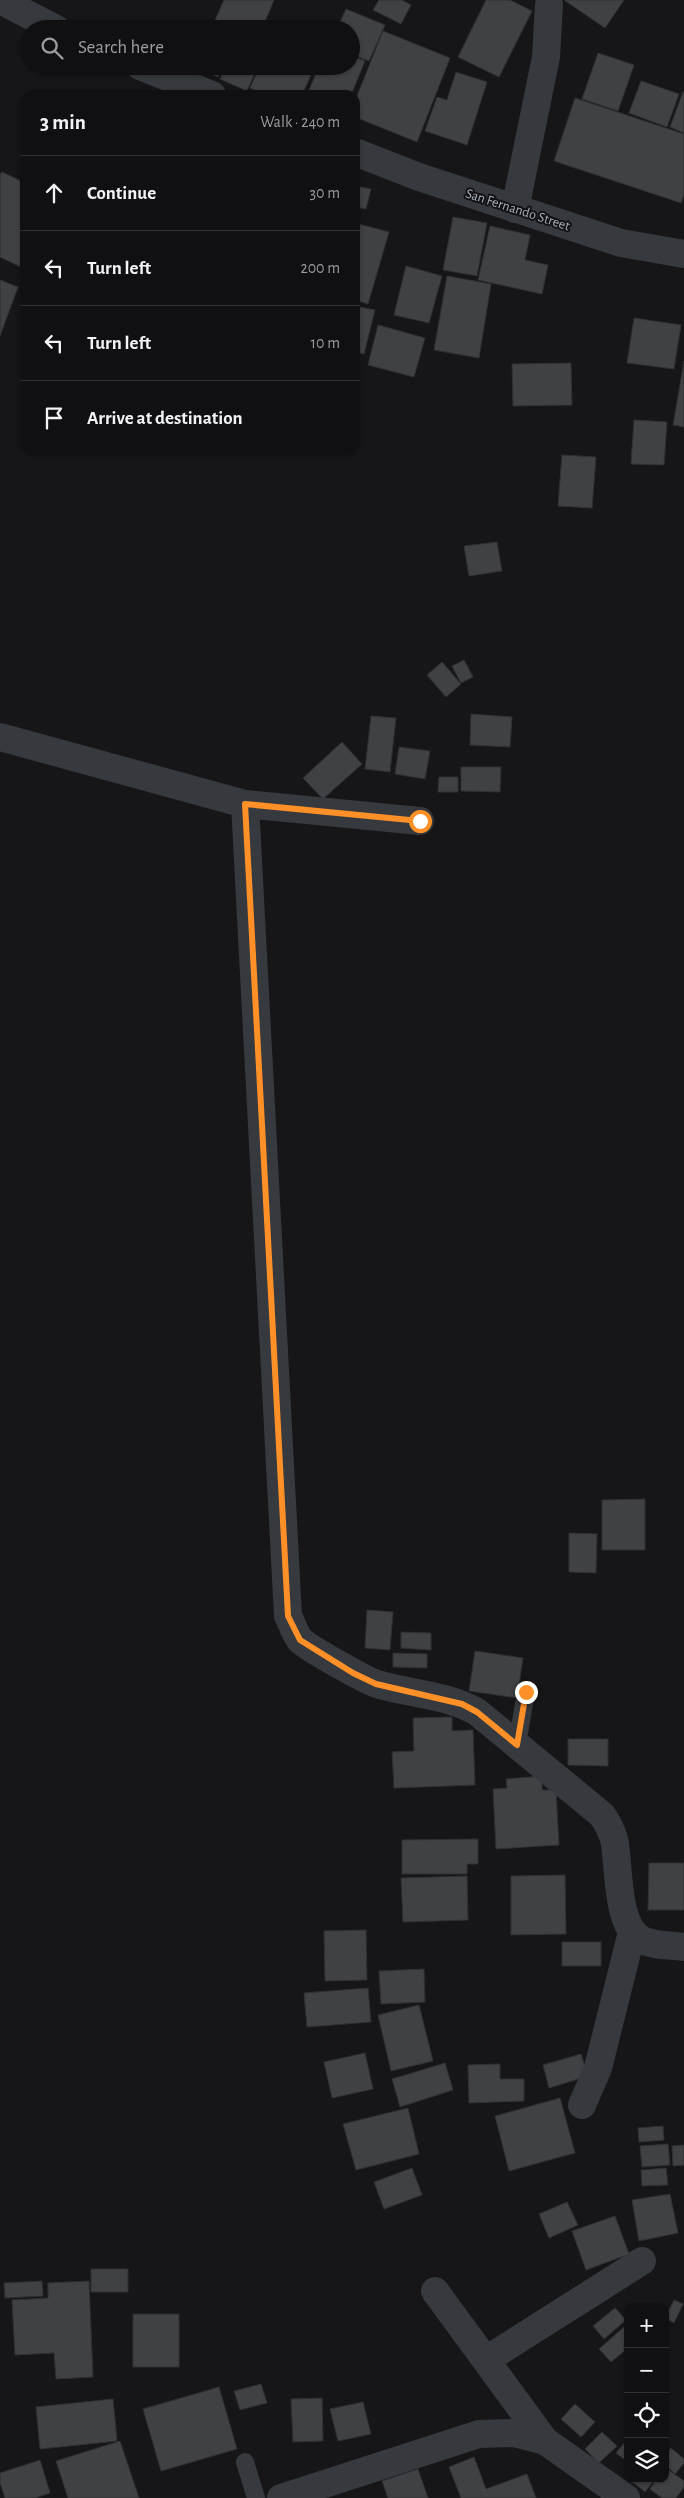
<!DOCTYPE html>
<html lang="en">
<head>
<meta charset="utf-8">
<style>
  :root { --surface:#101012; --page:#1e1e20; --text:#f1f3f6; --muted:#9c9d9f; --line:#303032 }
  body { margin:0; font-family:"Alegreya Sans",sans-serif; background:var(--page); color:var(--text) }
  .controls { position:absolute; right:15px; bottom:15px; display:grid; overflow:hidden; border-radius:10px; box-shadow:0 1px 4px #0004 }
  .controls button { width:45px; height:45px; display:grid; place-items:center; padding:0; border:0; border-bottom:1px solid var(--line); background:var(--surface); color:var(--text); font:25px sans-serif }
  .stop { position:absolute; width:15px; height:15px; margin:-11px; border:4px solid #ff9027; border-radius:50%; background:#fff }
  .stop.end { background:#ff9027; border-color:#fff; box-shadow:0 1px 5px #0008 }
  .list { margin:0; padding:0; list-style:none }
  h2 { display:flex; justify-content:space-between; align-items:center; height:65px; margin:0; padding:0 20px; font-size:21px }
  h2 small { font-size:16px; font-weight:400; color:var(--muted) }
  .list li { display:grid; grid-template-columns:32px 1fr auto; gap:15px; align-items:center; box-sizing:border-box; height:75px; padding:0 20px; border-top:1px solid var(--line) }
  .list b { display:block; font-size:19px; white-space:nowrap }
  .list em { font-size:16px; font-style:normal; color:var(--muted) }
  .icon { flex:none; width:28px; height:28px; fill:none; stroke:currentColor; stroke-width:2; stroke-linecap:round; stroke-linejoin:round }
  .map { position:relative; flex:none; width:684px; height:2498px; overflow:hidden }
  .search { position:absolute; background:var(--surface); box-shadow:0 1px 4px #0004; left:20px; top:20px; width:340px; height:55px; display:flex; align-items:center; gap:12px; box-sizing:border-box; padding:0 18px; border-radius:28px; color:var(--muted); font-size:19px }
  .panel { position:absolute; background:var(--surface); box-shadow:0 1px 4px #0004; left:20px; top:90px; width:340px; height:365px; border-radius:15px }
  .map>svg:first-child { display:block }
  .building { fill:#404145; stroke:#2f3034 }
  .lines { fill:none; stroke-linecap:round; stroke-linejoin:round }
  .lane { stroke:#36393d; stroke-width:18 }
  .street { stroke:#36393d; stroke-width:28 }
  .route { stroke:#ff9027; stroke-width:6 }
  .labels { text-anchor:middle; stroke-width:4; stroke-linejoin:round; paint-order:stroke }
  .street-label { font-size:14px; fill:#a6afb9; stroke:#111113 }
</style>
</head>
<body>
<div class="map">
<svg width="684" height="2498" viewBox="0 0 684 2498">
  <rect width="100%" height="100%" fill="#161618"/>
  <g class="building">
    <polygon points="224,0 274,0 262,29 216,29 212,27"/>
    <polygon points="379,0 402,0 411,5 401,24 373,10"/>
    <polygon points="486,0 510,0 532,11 499,77 458,57"/>
    <polygon points="564,0 624,0 605,28"/>
    <polygon points="346,9 385,25 369,61 351,54 351,29 337,29"/>
    <polygon points="383,31 450,58 417,142 355,117 355,101"/>
    <polygon points="598,53 634,65 618,111 582,99"/>
    <polygon points="351,55 365,61 351,95 307,95 319,66 351,66"/>
    <polygon points="195,66 224,66 218,77"/>
    <polygon points="226,66 258,66 247,91 220,79"/>
    <polygon points="260,66 315,66 302,95 267,95 250,88"/>
    <polygon points="456,72 487,82 467,145 425,131 437,97 447,100"/>
    <polygon points="641,81 679,94 667,127 629,113"/>
    <polygon points="683,92 684,92 684,133 670,127"/>
    <polygon points="575,98 684,134 684,194 681,203 554,161"/>
    <polygon points="2,172 25,183 25,269 0,257 0,175"/>
    <polygon points="355,186 371,189 366,209 355,207"/>
    <polygon points="453,217 487,223 477,276 443,270"/>
    <polygon points="355,223 389,232 368,304 355,300"/>
    <polygon points="490,226 530,235 525,260 548,265 542,294 478,280"/>
    <polygon points="406,266 442,276 429,323 394,315"/>
    <polygon points="447,276 491,284 479,358 434,350"/>
    <polygon points="0,280 18,287 0,336"/>
    <polygon points="355,306 375,310 364,354 355,352"/>
    <polygon points="634,318 681,325 674,369 627,363"/>
    <polygon points="378,325 425,338 414,377 368,365"/>
    <polygon points="684,361 684,427 673,425"/>
    <polygon points="571,363 572,405 513,406 512,364"/>
    <polygon points="634,420 667,422 664,465 631,464"/>
    <polygon points="562,455 596,457 592,508 558,506"/>
    <polygon points="497,542 502,571 469,576 464,546"/>
    <polygon points="464,660 473,677 461,683 452,666"/>
    <polygon points="442,662 461,684 446,697 427,675"/>
    <polygon points="471,714 512,717 510,747 470,745"/>
    <polygon points="371,716 396,718 390,772 365,769"/>
    <polygon points="342,742 362,764 323,799 303,778"/>
    <polygon points="399,747 430,751 425,779 395,774"/>
    <polygon points="461,767 501,767 500,792 461,791"/>
    <polygon points="439,777 458,777 458,792 438,792"/>
    <polygon points="645,1499 645,1550 602,1550 602,1500"/>
    <polygon points="569,1533 597,1534 596,1573 569,1572"/>
    <polygon points="367,1610 393,1612 390,1650 365,1648"/>
    <polygon points="401,1632 431,1633 431,1650 401,1648"/>
    <polygon points="475,1651 523,1658 517,1698 469,1691"/>
    <polygon points="393,1653 427,1654 427,1668 393,1667"/>
    <polygon points="452,1717 452,1731 473,1730 475,1785 394,1788 392,1752 414,1751 413,1718"/>
    <polygon points="568,1739 608,1739 608,1766 568,1765"/>
    <polygon points="542,1776 542,1790 556,1790 559,1845 496,1849 493,1789 507,1788 506,1779"/>
    <polygon points="478,1839 478,1864 467,1864 467,1874 402,1874 402,1840"/>
    <polygon points="649,1863 684,1863 684,1910 648,1910"/>
    <polygon points="565,1875 566,1934 511,1935 511,1876"/>
    <polygon points="467,1876 468,1920 403,1922 401,1878"/>
    <polygon points="366,1930 367,1980 325,1981 324,1931"/>
    <rect x="562" y="1942" width="39" height="24"/>
    <polygon points="424,1969 425,2002 381,2004 379,1971"/>
    <polygon points="368,1988 371,2022 307,2027 304,1993"/>
    <polygon points="419,2005 433,2061 391,2071 378,2015"/>
    <polygon points="365,2053 373,2089 332,2098 324,2062"/>
    <polygon points="581,2054 588,2076 549,2088 543,2065"/>
    <polygon points="445,2063 453,2090 400,2107 392,2079"/>
    <polygon points="500,2064 500,2079 524,2079 524,2101 469,2103 468,2065"/>
    <polygon points="560,2098 575,2153 509,2171 495,2116"/>
    <polygon points="408,2108 419,2154 356,2170 343,2124"/>
    <polygon points="663,2126 664,2140 639,2142 638,2128"/>
    <polygon points="668,2144 670,2165 642,2167 640,2146"/>
    <polygon points="684,2145 684,2165 673,2166 672,2146"/>
    <polygon points="412,2168 422,2195 384,2209 374,2182"/>
    <polygon points="666,2168 668,2185 642,2186 641,2170"/>
    <polygon points="670,2194 678,2233 639,2241 632,2200"/>
    <polygon points="567,2202 578,2225 549,2238 539,2214"/>
    <polygon points="615,2216 629,2254 586,2270 572,2231"/>
    <rect x="91" y="2269" width="37" height="23"/>
    <polygon points="42,2281 43,2296 5,2298 4,2283"/>
    <polygon points="89,2281 93,2377 56,2379 54,2353 15,2355 12,2300 48,2298 48,2283"/>
    <polygon points="674,2300 683,2304 674,2323 665,2318"/>
    <polygon points="615,2308 626,2320 604,2339 593,2326"/>
    <rect x="133" y="2314" width="46" height="53"/>
    <polygon points="624,2327 628,2331 628,2348 611,2362 599,2349"/>
    <polygon points="261,2384 267,2403 240,2410 234,2391"/>
    <polygon points="219,2387 237,2449 161,2471 143,2409"/>
    <polygon points="322,2398 323,2441 293,2442 291,2399"/>
    <polygon points="113,2399 117,2441 40,2449 36,2407"/>
    <polygon points="363,2402 371,2434 338,2441 330,2409"/>
    <polygon points="575,2404 595,2422 581,2437 561,2419"/>
    <polygon points="602,2432 617,2446 599,2463 585,2449"/>
    <polygon points="628,2438 628,2462 616,2453"/>
    <polygon points="120,2441 139,2498 68,2498 56,2461"/>
    <polygon points="671,2448 684,2459 684,2463 675,2474 667,2466 670,2463 665,2459 665,2455"/>
    <polygon points="474,2457 486,2489 527,2474 536,2498 461,2498 449,2467"/>
    <polygon points="40,2460 50,2493 35,2498 5,2498 0,2483 0,2473"/>
    <polygon points="666,2468 684,2481 684,2487 676,2498 662,2498 650,2489 657,2479 665,2479"/>
    <polygon points="418,2469 428,2498 388,2498 382,2481"/>
    <polygon points="629,2479 655,2479 645,2492"/>
  </g>
  <g class="lines">
    <g class="lane">
      <polyline points="517,1745 526,1692"/>
      <polyline points="245,2462 256,2498"/>
    </g>
    <g class="street">
      <polyline points="0,0 56,29"/>
      <polyline points="140,66 212,95"/>
      <polyline points="355,152 419,177 621,243 684,254"/>
      <polyline points="515,209 546,57 549,5"/>
      <polyline points="0,737 245,804 420,821"/>
      <path d="M245 804 288 1616C292 1623 295 1634 300 1640 308 1648 365 1680 377 1684 410 1694 445 1694 477 1712L602 1815C607 1822 611 1830 614 1839 620 1866 615 1926 642 1940 654 1946 671 1945 684 1947"/>
      <polyline points="582,2105 598,2068 632,1932"/>
      <polyline points="435,2291 545,2441"/>
      <polyline points="486,2360 642,2261"/>
      <polyline points="281,2498 479,2434 514,2433 545,2441 626,2498"/>
    </g>
  </g>
  <g class="lines">
    <polyline class="route" points="420,821 245,804 288,1616 300,1640 353,1673 376,1684 462,1704 477,1712 517,1745 526,1692"/>
  </g>
  <g class="labels">
    <g class="street-label">
      <text transform="translate(518 209) rotate(18)" y="5">San Fernando Street</text>
    </g>
  </g>
</svg>
<div class="controls">
<button>+</button>
<button>−</button>
<button><svg class="icon" aria-label="locate" viewBox="0 0 24 24"><circle cx="12" cy="12" r="6"/><path d="M12 2v4M12 18v4M2 12h4M18 12h4"/></svg></button>
<button><svg class="icon" aria-label="layers" viewBox="0 0 24 24"><path d="M12 4l9 5-9 5-9-5zM3 14l9 5 9-5"/></svg></button>
</div>
<div class="stop" style="left:420px;top:821px"></div>
<div class="stop end" style="left:526px;top:1692px"></div>
<div class="search"><svg class="icon" aria-label="search" viewBox="0 0 24 24"><circle cx="10" cy="10" r="6"/><path d="M15 15l6 6"/></svg>Search here</div>
<section class="panel">
<h2>3 min<small>Walk · 240 m</small></h2>
<ul class="list">
<li><svg class="icon" aria-label="ahead" viewBox="0 0 24 24"><path d="M12 20V5M6 11l6-6 6 6"/></svg><div><b>Continue</b></div><em>30 m</em></li>
<li><svg class="icon" aria-label="left" viewBox="0 0 24 24"><path d="M17 20v-9H6M10 6l-5 5 5 5"/></svg><div><b>Turn left</b></div><em>200 m</em></li>
<li><svg class="icon" aria-label="left" viewBox="0 0 24 24"><path d="M17 20v-9H6M10 6l-5 5 5 5"/></svg><div><b>Turn left</b></div><em>10 m</em></li>
<li><svg class="icon" aria-label="arrive" viewBox="0 0 24 24"><path d="M6 21V4h12l-3 4 3 4H6"/></svg><div><b>Arrive at destination</b></div></li>
</ul>
</section>
</div>
</body>
</html>
